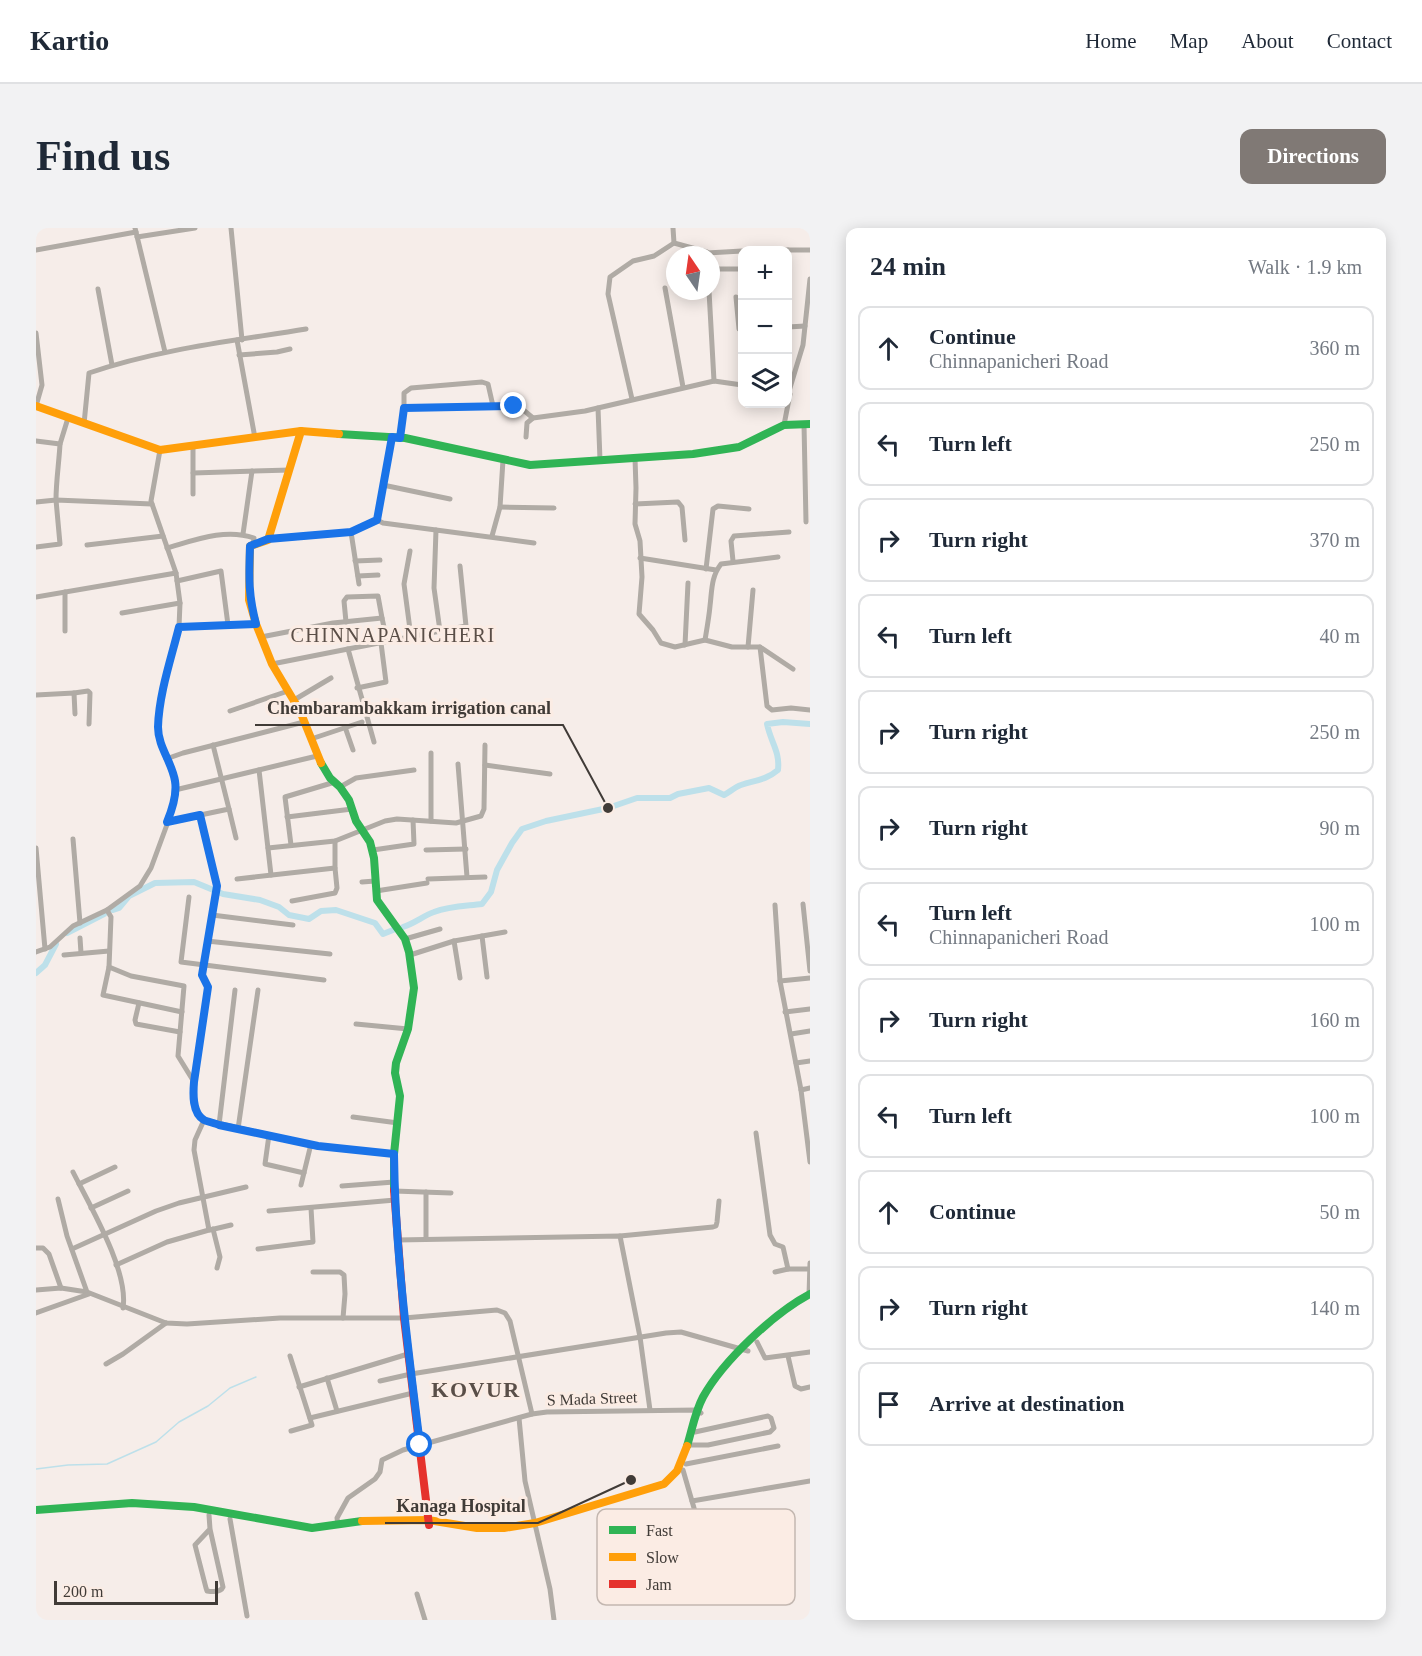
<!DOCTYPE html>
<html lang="en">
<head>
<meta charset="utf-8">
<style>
  :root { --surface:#fff; --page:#f2f2f3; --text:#1f2937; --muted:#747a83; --line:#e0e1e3; --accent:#807975 }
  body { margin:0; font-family:"Times New Roman",serif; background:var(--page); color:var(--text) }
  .controls { position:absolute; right:18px; top:18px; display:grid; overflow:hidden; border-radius:12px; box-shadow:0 3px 15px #0003 }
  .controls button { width:54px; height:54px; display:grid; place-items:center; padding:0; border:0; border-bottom:2px solid var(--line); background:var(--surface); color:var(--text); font:30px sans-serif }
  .compass { position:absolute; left:630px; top:18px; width:54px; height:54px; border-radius:50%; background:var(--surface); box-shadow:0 3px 15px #0003; rotate:347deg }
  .scale { position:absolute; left:18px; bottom:15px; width:164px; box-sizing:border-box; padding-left:6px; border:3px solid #403b37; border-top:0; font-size:16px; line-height:21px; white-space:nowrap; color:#403b37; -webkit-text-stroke:4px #fbece4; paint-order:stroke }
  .stop { position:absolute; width:18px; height:18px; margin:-14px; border:4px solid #1a73e8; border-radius:50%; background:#fff }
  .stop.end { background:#1a73e8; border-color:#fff; box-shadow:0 2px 6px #0008 }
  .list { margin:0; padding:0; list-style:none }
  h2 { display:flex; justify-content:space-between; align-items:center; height:78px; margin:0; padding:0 24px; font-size:26px }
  h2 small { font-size:20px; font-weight:400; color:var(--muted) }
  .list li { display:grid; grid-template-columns:39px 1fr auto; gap:18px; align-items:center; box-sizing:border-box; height:84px; margin:0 12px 12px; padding:0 12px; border:2px solid var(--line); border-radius:12px }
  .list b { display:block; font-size:22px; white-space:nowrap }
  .list p { margin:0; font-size:20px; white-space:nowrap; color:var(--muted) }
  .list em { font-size:20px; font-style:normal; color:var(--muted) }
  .icon { flex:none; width:33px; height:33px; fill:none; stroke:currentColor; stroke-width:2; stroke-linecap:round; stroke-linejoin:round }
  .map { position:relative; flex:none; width:774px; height:1392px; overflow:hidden; border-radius:12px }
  header { display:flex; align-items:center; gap:36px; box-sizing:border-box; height:84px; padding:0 30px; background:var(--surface); border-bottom:2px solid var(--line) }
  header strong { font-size:28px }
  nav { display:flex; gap:33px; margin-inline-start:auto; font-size:21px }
  .intro { display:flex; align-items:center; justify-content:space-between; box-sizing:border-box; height:144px; padding:0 36px }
  h1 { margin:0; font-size:42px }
  .button { padding:15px 27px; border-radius:12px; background:var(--accent); color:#fff; font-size:21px; font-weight:700 }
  main { display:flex; gap:36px; padding:0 36px }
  aside { flex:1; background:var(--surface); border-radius:12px; box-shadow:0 3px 15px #0003 }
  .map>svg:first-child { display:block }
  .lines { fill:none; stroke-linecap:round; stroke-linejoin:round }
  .stream { stroke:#bde0ea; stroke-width:1.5 }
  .canal { stroke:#bde0ea; stroke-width:6 }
  .street { stroke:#b0aba5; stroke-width:5 }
  .fast { stroke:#30b455; stroke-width:8 }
  .slow { stroke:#ff9f0a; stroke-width:8 }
  .jam { stroke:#e5322d; stroke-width:8 }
  .route { stroke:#1a73e8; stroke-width:8 }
  .labels { text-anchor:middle; stroke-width:6; stroke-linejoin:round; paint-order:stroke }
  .street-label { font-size:16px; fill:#403b37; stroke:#fbece4 }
  .quarter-label { font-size:20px; letter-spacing:1.5px; fill:#5a4e47; stroke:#fbece4 }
  .district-label { font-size:22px; font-weight:bold; letter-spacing:1.5px; fill:#5a4e47; stroke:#fbece4 }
  .key { fill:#fbece4; stroke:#c3b7b0; stroke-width:1.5 }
  .key-label { font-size:16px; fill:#403b37 }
  .leader { fill:none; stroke:#403b37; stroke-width:2 }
  .callout-dot { fill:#403b37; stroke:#fbece4; stroke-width:2 }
  .callout-label { font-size:18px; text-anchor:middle; font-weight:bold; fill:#403b37; stroke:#fbece4; stroke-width:6; stroke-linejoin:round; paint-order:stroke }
</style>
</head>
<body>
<header>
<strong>Kartio</strong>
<nav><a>Home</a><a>Map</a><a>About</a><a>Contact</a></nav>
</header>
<div class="intro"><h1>Find us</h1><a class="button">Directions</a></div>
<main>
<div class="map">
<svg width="774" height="1392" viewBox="0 0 774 1392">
  <rect width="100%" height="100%" fill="#f6ede9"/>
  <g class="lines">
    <polyline class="stream" points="0,1241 32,1237 71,1236 120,1214 143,1194 172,1178 194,1160 220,1149"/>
    <g class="canal">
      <polyline points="77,682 83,680 93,668 119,655 158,654 187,666 224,672 243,679 253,687 273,691 285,683 300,682 339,695 347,706 357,702"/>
      <path d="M367 699C379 695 387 688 398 684 413 678 430 678 446 676L455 664 461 642 476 615 486 601 510 593 572 580 601 570H634L642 566 673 560 688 567C694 564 699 559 705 557 720 552 730 552 742 542 744 523 735 515 731 496L747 494 774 496"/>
      <polyline points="31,705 68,686"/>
      <polyline points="0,745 9,737 20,716"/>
    </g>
    <g class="street">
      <polyline points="99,0 129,124"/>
      <polyline points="195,0 206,112"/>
      <polyline points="637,0 638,15 671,24"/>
      <polyline points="101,9 159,0"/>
      <polyline points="0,22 100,4"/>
      <polyline points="723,22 774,22"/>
      <polyline points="671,25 706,23"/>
      <polyline points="675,41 706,41"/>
      <polyline points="752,58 752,22"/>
      <polyline points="629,60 647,159"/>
      <polyline points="62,61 76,137"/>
      <polyline points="673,63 678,153"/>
      <polyline points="700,69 703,101 706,101"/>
      <polyline points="752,99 769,98"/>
      <polyline points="0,105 6,157 0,178"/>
      <polyline points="201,112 219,210"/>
      <polyline points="203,127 241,124 254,121"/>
      <polyline points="753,163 767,117 774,51"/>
      <polyline points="596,171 572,66 574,49 597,33 618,28 638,15"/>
      <polyline points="368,180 368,165 375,160 446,154 452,156 457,178"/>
      <polyline points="562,180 564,232"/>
      <path d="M48 196 53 145C123 121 197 113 270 101"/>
      <polyline points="768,196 770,294"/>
      <polyline points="748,197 754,166 752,162"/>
      <polyline points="356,209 341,292 347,295 400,302"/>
      <polyline points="490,209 491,195 497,190 549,183 678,153 706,157"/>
      <polyline points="364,210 368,180 478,178 485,180 497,190"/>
      <path d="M0 213 24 216C23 235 20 253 20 272L0 274"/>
      <polyline points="24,216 32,190"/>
      <polyline points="157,218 157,266"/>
      <polyline points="124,222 115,273 140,345 144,375 143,399 126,466 122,500 124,511 139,552 139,562 136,583 115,640 104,658 71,682 75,689 73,739 95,748 148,758 142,828 158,854 157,868 162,886 168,892 282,918 358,926"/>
      <polyline points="599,230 600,260 599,296 604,313 606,349 603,386 617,402 625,415 639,419 669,412 696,419 724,419 757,441"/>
      <polyline points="157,245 254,242"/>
      <polyline points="347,257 414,271"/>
      <polyline points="599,276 642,274 646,279 649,312"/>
      <polyline points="464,279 518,280"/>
      <polyline points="315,304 323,356"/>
      <polyline points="207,306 216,243"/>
      <polyline points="456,308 464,279 467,232"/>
      <polyline points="232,311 315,304 341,292"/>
      <polyline points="51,317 127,308"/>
      <polyline points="0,319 24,316 20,272 116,276"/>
      <path d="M131 320C159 312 189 300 218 310L217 317"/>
      <polyline points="374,323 368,356 375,409"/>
      <polyline points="604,330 680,342"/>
      <polyline points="319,333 344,332"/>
      <polyline points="697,333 695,313 698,308 753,304"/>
      <polyline points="670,341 677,281 682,278 713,281"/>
      <polyline points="322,348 342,347"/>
      <polyline points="141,353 185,343 192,397"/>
      <polyline points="29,364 29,403"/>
      <polyline points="0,369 140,345"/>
      <polyline points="86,385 144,375"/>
      <polyline points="310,394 308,373 311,369 342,368 346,390"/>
      <polyline points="143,399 220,396"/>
      <polyline points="404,403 398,360 400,302 498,315"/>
      <polyline points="225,409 297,395 346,390 351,413"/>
      <path d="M669 412C671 400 673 389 674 378 676 362 675 349 685 336L742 329"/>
      <polyline points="649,417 652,355"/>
      <polyline points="712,419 717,362"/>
      <polyline points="724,419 731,478 736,482 755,480 774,482"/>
      <polyline points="312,421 430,398 424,338"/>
      <polyline points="236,436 312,421 338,514"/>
      <polyline points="321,460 350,454 345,415"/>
      <polyline points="38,465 52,463 54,465 53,496"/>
      <polyline points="0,467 38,465 39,486"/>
      <polyline points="258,472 295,450"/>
      <polyline points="194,483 252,463"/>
      <polyline points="309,499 317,522"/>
      <polyline points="275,511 326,494"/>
      <polyline points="130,531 147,525 268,494"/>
      <polyline points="422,536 431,649"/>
      <polyline points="449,537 514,546"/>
      <polyline points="223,542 235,647"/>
      <polyline points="304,559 320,550 378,542"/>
      <polyline points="139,562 281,528"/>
      <polyline points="193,581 200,610"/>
      <polyline points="251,589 316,581"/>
      <polyline points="395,593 395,525"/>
      <polyline points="131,594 193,581 177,517"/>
      <polyline points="37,611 44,695"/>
      <polyline points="255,617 249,569 299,554"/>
      <polyline points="0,620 9,721"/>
      <polyline points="232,620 299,613 349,593 361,591 420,595 445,588 448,581 449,517"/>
      <polyline points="337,622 378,616 377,592"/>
      <polyline points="390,622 430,621"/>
      <polyline points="201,651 299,640 299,613"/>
      <polyline points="392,651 449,649"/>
      <polyline points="326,654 339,653"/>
      <polyline points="340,663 391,655"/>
      <polyline points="153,669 145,734 288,752"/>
      <polyline points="256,673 299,665 301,660 299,640"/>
      <polyline points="767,676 774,743"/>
      <polyline points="739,677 744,753"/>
      <polyline points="176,687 257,697"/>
      <polyline points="446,708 451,749"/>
      <polyline points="44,710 45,725"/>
      <polyline points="369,711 404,701"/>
      <polyline points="171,713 294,726"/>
      <polyline points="418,713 424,750"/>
      <polyline points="0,724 14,719 37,698 71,682"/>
      <polyline points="28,727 73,723"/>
      <polyline points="374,727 418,713 469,704"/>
      <polyline points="73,739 67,767 146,784"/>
      <polyline points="774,750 744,753 765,862 774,934"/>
      <polyline points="103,775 99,792 100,796 144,804"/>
      <polyline points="749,784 774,781"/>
      <polyline points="320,796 372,801"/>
      <polyline points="755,806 774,803"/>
      <polyline points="760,835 774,833"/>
      <polyline points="158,854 172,759 166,747 181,659 164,587"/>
      <polyline points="765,862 774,860"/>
      <polyline points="317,889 362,895"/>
      <polyline points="183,897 199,762"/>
      <polyline points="202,901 222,762"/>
      <polyline points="720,905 734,1007 739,1016 747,1019 752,1041 773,1041"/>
      <polyline points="233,907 229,936 268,945"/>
      <path d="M37 944C54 978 93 1043 87 1080"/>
      <polyline points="43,956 79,939"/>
      <polyline points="265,957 275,916"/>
      <polyline points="306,958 358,954"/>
      <polyline points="358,963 415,965"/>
      <polyline points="390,964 390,1011"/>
      <polyline points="22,971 31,1008 51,1064"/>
      <polyline points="55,980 92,963"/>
      <polyline points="233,983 359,972"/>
      <polyline points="177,1001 184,1029 181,1040"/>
      <polyline points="174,1002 195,997"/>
      <polyline points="584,1008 677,999 680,998 681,994 683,973"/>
      <polyline points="361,1012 584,1008 604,1109 614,1182"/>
      <polyline points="0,1020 7,1020 13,1026 25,1060"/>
      <polyline points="36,1021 120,983 143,975 210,959"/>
      <polyline points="222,1021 277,1014 275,980"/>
      <polyline points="80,1037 131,1014 173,1002 158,922 159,912 168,892"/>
      <polyline points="277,1044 304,1044 308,1047 309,1066 307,1090"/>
      <polyline points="739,1044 752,1041"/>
      <polyline points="0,1062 25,1060 51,1064 130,1095 151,1096 244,1090 368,1090 461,1082 469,1085 474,1093 496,1186"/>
      <polyline points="773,1067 774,1035"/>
      <polyline points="0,1085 53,1066"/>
      <polyline points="721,1114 729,1130 774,1124"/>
      <polyline points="254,1128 276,1197 255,1203"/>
      <polyline points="752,1128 759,1158 765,1161 774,1159"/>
      <polyline points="70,1136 87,1126 130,1095"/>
      <polyline points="291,1150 301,1183"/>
      <polyline points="344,1153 375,1146 630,1105 645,1104 712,1123"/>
      <polyline points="263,1159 372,1126"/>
      <polyline points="274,1190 377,1165"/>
      <polyline points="483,1190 489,1253 514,1361 518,1392"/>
      <polyline points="655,1217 672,1217 734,1204 738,1200 735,1190 732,1188 659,1204"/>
      <polyline points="650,1236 742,1218"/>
      <polyline points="647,1242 680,1356"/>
      <polyline points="656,1273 774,1253"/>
      <path d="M173 1287 174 1301 187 1359C185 1364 177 1364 171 1363L170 1360 159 1317 174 1301"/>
      <polyline points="194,1291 211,1388"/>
      <polyline points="302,1297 301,1290 312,1270 339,1251 344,1244 346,1232 367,1222 496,1186 511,1184 661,1182 665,1185"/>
      <polyline points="381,1366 389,1392"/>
    </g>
    <g class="fast">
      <polyline points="303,206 369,210 494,237 657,226 703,219 748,197 774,196"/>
      <polyline points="285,535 294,550 304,559 313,572 320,593 334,614 338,630 341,672 369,711 373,724 378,760 372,801 360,835 359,845 364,868 358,926 358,962"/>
      <path d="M651 1218C656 1202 659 1184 667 1169 687 1133 738 1085 774 1066"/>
      <polyline points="0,1282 96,1275 158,1279 276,1300 326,1293"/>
    </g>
    <g class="slow">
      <polyline points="0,178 124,222 265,203 303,206"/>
      <polyline points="265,203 232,312 214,318 213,372 220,396 236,436 264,483 285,535"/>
      <polyline points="326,1293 392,1292 441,1300 468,1300 499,1295 628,1256 641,1243 651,1218"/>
    </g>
    <polyline class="jam" points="358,962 368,1090 393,1297"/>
  </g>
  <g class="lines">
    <path class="route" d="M384 1217C372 1120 359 1024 358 926L282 918 183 897C179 895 172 894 168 892 156 885 157 866 158 854L172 759 166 747 181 658 164 587 131 594C136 582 141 565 139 553 136 534 122 519 122 499 123 466 135 431 143 399L220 396C212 365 213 349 214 318L232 311 315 304 341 292 356 209 364 210 368 180 478 178"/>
  </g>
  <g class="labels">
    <g class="street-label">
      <text transform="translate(556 1170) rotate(-2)" y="6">S Mada Street</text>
    </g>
    <g class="quarter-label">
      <text x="357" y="414">CHINNAPANICHERI</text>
    </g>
    <g class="district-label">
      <text x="440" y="1169">KOVUR</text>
    </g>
  </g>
  <rect x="561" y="1281" width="198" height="96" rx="9" class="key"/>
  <rect x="573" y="1298" width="27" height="8" fill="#30b455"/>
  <rect x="573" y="1325" width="27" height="8" fill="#ff9f0a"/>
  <rect x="573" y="1352" width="27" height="8" fill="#e5322d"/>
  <g class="key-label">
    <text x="610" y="1308">Fast</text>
    <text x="610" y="1335">Slow</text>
    <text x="610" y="1362">Jam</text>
  </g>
  <path class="leader" d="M572 580L527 497H219M595 1252L502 1295H349"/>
  <g class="callout-dot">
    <circle cx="572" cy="580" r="6"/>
    <circle cx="595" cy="1252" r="6"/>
  </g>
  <g class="callout-label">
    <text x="373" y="486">Chembarambakkam irrigation canal</text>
    <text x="425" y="1284">Kanaga Hospital</text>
  </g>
</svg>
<div class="controls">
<button>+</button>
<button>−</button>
<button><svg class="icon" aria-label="layers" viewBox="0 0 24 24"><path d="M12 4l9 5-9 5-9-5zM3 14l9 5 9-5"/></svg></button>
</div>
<svg class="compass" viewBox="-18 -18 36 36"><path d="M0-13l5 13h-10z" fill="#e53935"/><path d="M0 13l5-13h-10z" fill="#747a83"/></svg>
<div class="scale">200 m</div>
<div class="stop" style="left:384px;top:1217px"></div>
<div class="stop end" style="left:478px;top:178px"></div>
</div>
<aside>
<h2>24 min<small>Walk · 1.9 km</small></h2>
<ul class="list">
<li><svg class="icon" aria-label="ahead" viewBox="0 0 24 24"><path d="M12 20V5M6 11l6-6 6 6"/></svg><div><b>Continue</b><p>Chinnapanicheri Road</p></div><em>360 m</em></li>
<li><svg class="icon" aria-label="left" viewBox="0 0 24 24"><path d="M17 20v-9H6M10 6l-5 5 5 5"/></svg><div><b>Turn left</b></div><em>250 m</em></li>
<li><svg class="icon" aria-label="right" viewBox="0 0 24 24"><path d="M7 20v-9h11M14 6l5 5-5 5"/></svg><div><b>Turn right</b></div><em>370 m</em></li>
<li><svg class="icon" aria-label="left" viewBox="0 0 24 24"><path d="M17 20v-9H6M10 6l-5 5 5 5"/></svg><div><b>Turn left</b></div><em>40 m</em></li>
<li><svg class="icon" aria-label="right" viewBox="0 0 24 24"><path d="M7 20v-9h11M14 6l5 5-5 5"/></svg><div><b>Turn right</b></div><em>250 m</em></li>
<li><svg class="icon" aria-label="right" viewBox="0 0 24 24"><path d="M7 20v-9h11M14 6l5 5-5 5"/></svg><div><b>Turn right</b></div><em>90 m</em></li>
<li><svg class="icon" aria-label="left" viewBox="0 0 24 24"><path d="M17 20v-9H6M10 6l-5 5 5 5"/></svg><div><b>Turn left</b><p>Chinnapanicheri Road</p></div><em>100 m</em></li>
<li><svg class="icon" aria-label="right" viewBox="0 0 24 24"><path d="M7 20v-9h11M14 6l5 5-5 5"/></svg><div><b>Turn right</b></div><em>160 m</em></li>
<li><svg class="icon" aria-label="left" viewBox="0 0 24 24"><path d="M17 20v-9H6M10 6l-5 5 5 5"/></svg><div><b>Turn left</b></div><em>100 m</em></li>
<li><svg class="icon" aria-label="ahead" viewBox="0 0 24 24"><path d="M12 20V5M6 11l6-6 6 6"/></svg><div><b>Continue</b></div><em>50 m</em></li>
<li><svg class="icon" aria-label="right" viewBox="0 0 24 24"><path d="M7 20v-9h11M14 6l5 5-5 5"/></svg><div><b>Turn right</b></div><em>140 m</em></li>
<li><svg class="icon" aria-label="arrive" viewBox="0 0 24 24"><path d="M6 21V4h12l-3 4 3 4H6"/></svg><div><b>Arrive at destination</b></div></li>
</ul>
</aside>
</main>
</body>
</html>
